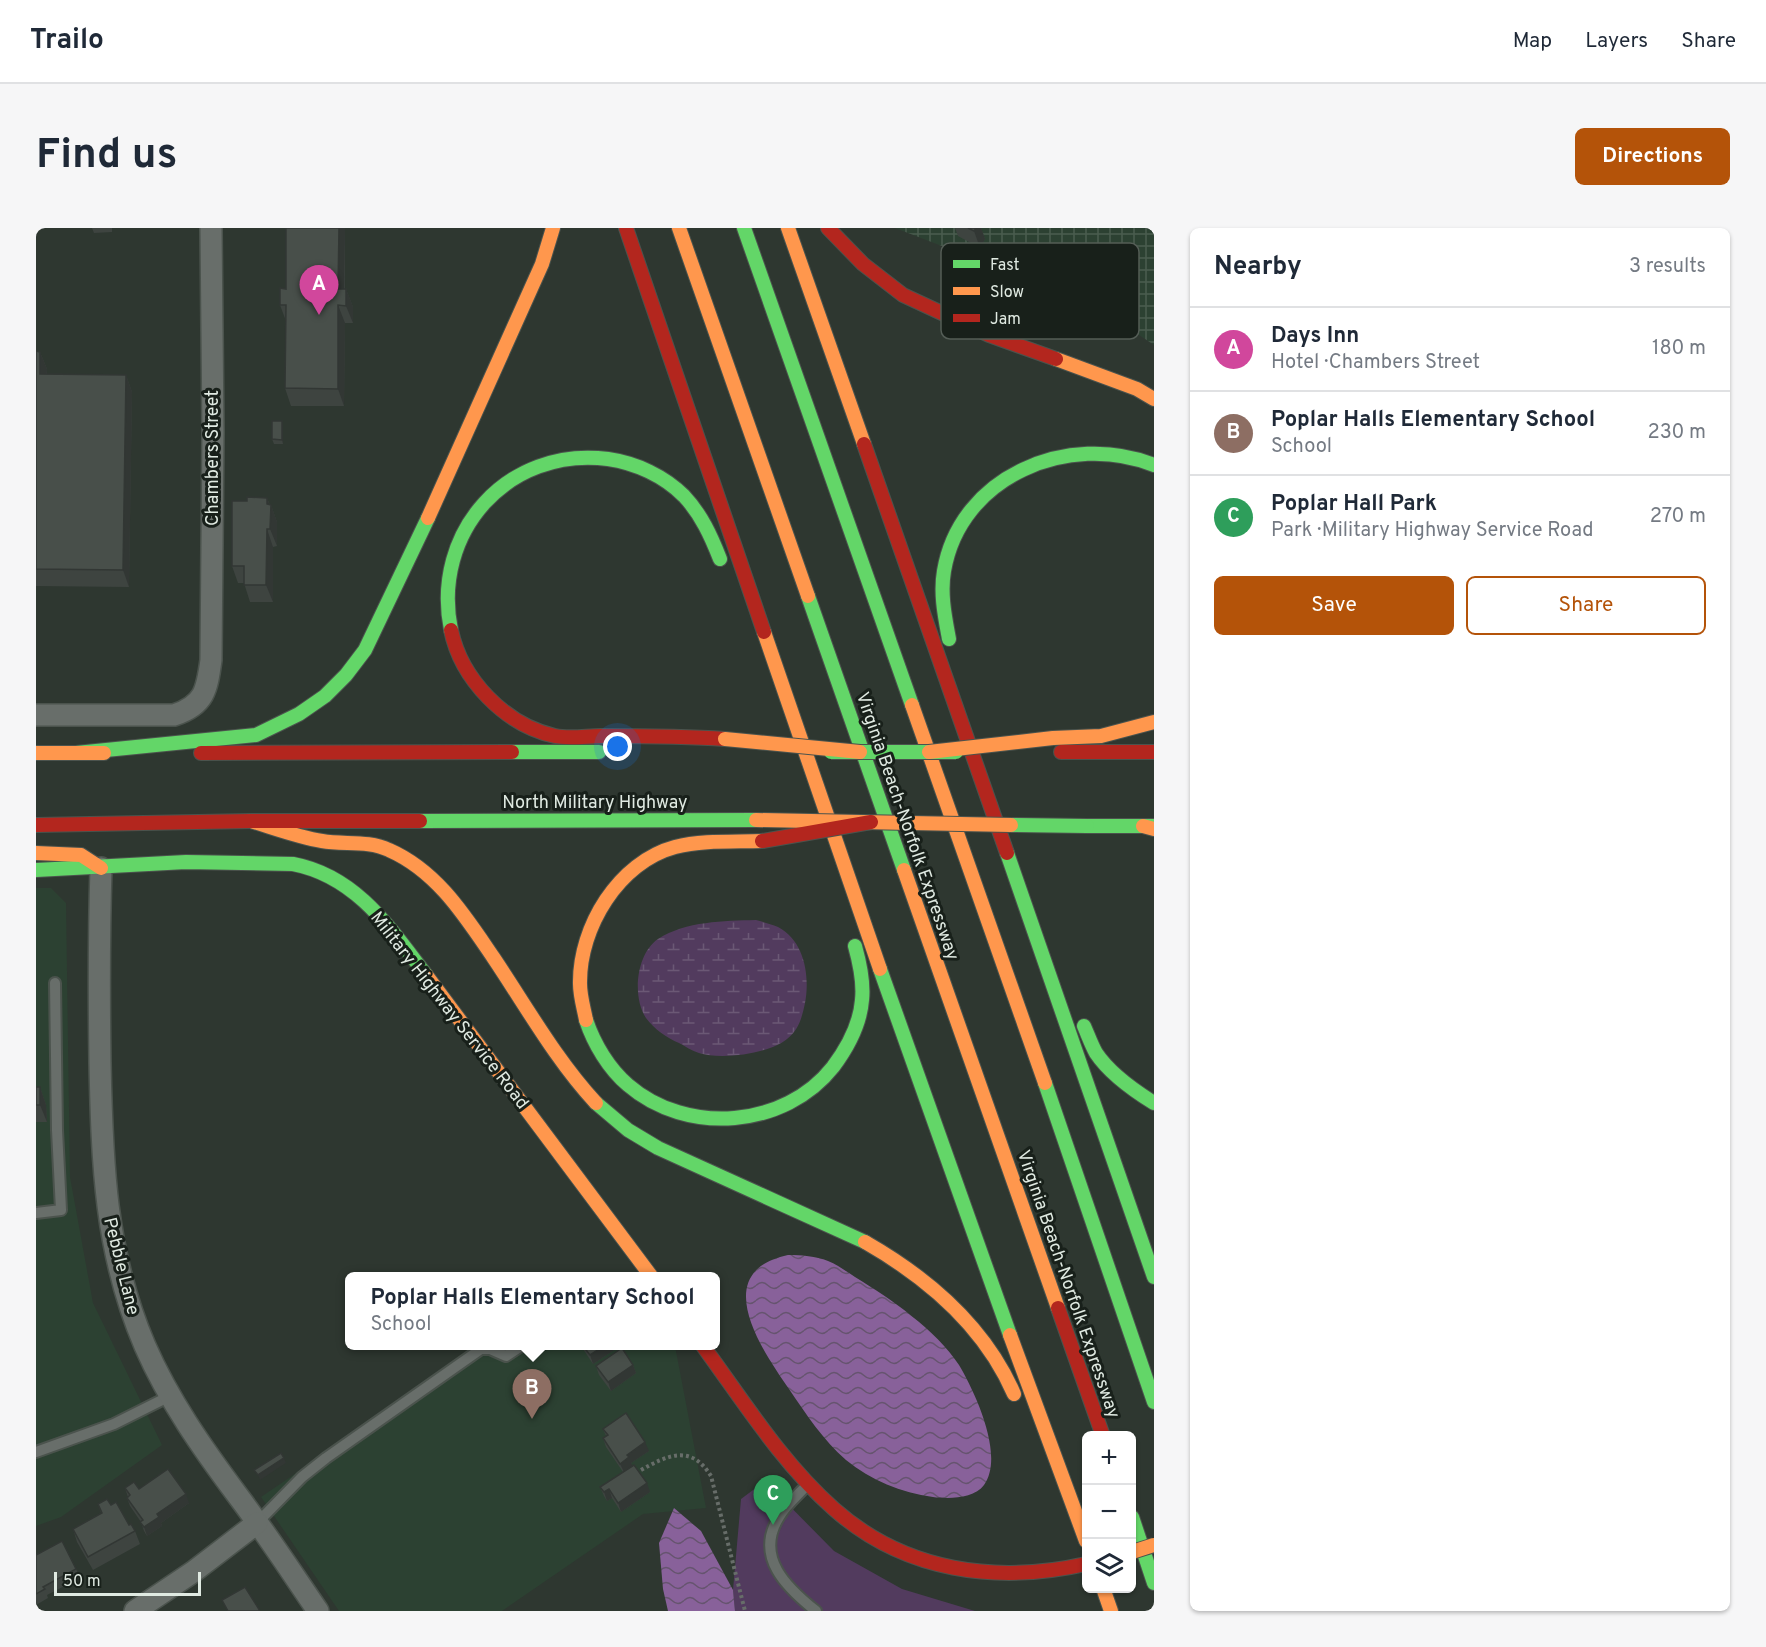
<!DOCTYPE html>
<html lang="en">
<head>
<meta charset="utf-8">
<style>
  :root { --surface:#fff; --page:#f6f6f7; --text:#1f2937; --muted:#747a83; --line:#e0e1e3; --accent:#b45309 }
  body { margin:0; font-family:Overpass,sans-serif; background:var(--page); color:var(--text) }
  .controls { position:absolute; right:18px; bottom:18px; display:grid; overflow:hidden; border-radius:9px; box-shadow:0 2px 4px #0004 }
  .controls button { width:54px; height:54px; display:grid; place-items:center; padding:0; border:0; border-bottom:2px solid var(--line); background:var(--surface); color:var(--text); font:30px sans-serif }
  .scale { position:absolute; left:18px; bottom:15px; width:147px; box-sizing:border-box; padding-left:6px; border:3px solid #e0eae2; border-top:0; font-size:16px; line-height:21px; white-space:nowrap; color:#e0eae2; -webkit-text-stroke:4px #18201a; paint-order:stroke }
  .you { position:absolute; left:582px; top:519px; width:21px; height:21px; margin:-15px; border:4px solid #fff; border-radius:50%; background:#1a73e8; box-shadow:0 0 0 9px #1a73e833 }
  .badge { display:grid; place-items:center; width:39px; height:39px; border-radius:50%; background:var(--accent); color:#fff; font-size:20px; font-weight:700 }
  .pin { position:absolute; translate:-50% -50px; filter:drop-shadow(0 2px 3px #0008) }
  .pin::after { content:''; position:absolute; top:32px; width:21px; height:18px; background:inherit; clip-path:polygon(0 0,100% 0,50% 100%) }
  .popup { position:absolute; left:309px; top:1044px; width:375px; height:78px; box-sizing:border-box; display:grid; place-content:center; border-radius:9px; background:var(--surface); filter:drop-shadow(0 2px 4px #0005); font-size:20px; white-space:nowrap; color:var(--muted) }
  .popup b { font-size:22px; color:var(--text) }
  .popup::after { content:''; position:absolute; left:50%; top:100%; margin-left:-12px; border:12px solid transparent; border-top-color:var(--surface) }
  .list { margin:0; padding:0; list-style:none }
  h2 { display:flex; justify-content:space-between; align-items:center; height:78px; margin:0; padding:0 24px; font-size:26px }
  h2 small { font-size:20px; font-weight:400; color:var(--muted) }
  .list li { display:grid; grid-template-columns:39px 1fr auto; gap:18px; align-items:center; box-sizing:border-box; height:84px; padding:0 24px; border-top:2px solid var(--line) }
  .list b { display:block; font-size:22px; white-space:nowrap }
  .list p { margin:0; font-size:20px; white-space:nowrap; color:var(--muted) }
  .list em { font-size:20px; font-style:normal; color:var(--muted) }
  .actions { display:flex; gap:12px; padding:18px 24px }
  .actions a { flex:1; padding:14px 0; border:2px solid var(--accent); border-radius:9px; text-align:center; font-size:21px; color:var(--accent) }
  .actions .main { background:var(--accent); color:#fff }
  .icon { flex:none; width:33px; height:33px; fill:none; stroke:currentColor; stroke-width:2; stroke-linecap:round; stroke-linejoin:round }
  .map { position:relative; flex:none; width:1118px; height:1383px; overflow:hidden; border-radius:9px }
  header { display:flex; align-items:center; gap:36px; box-sizing:border-box; height:84px; padding:0 30px; background:var(--surface); border-bottom:2px solid var(--line) }
  header strong { font-size:28px }
  nav { display:flex; gap:33px; margin-inline-start:auto; font-size:21px }
  .intro { display:flex; align-items:center; justify-content:space-between; box-sizing:border-box; height:144px; padding:0 36px }
  h1 { margin:0; font-size:42px }
  .button { padding:15px 27px; border-radius:9px; background:var(--accent); color:#fff; font-size:21px; font-weight:700 }
  main { display:flex; gap:36px; padding:0 36px }
  aside { flex:1; background:var(--surface); border-radius:9px; box-shadow:0 2px 4px #0004 }
  .map>svg:first-child { display:block }
  .built { fill:#2c4132 }
  .industrial { fill:url(#industrial-grid) }
  .green { fill:#523b5e }
  .wetland { fill:url(#wetland-marsh) }
  .water { fill:url(#water-waves) }
  .lines { fill:none; stroke-linecap:round; stroke-linejoin:round }
  .lane-casing { stroke:#4b534d; stroke-width:14 }
  .street-casing { stroke:#4b534d; stroke-width:24 }
  .fast-casing { stroke:#4b534d; stroke-width:16 }
  .slow-casing { stroke:#4b534d; stroke-width:16 }
  .jam-casing { stroke:#4b534d; stroke-width:16 }
  .path { stroke:#676d69; stroke-width:4; stroke-dasharray:3 3; stroke-linecap:butt }
  .lane { stroke:#686e6a; stroke-width:10 }
  .street { stroke:#686e6a; stroke-width:21 }
  .fast { stroke:#63d668; stroke-width:14 }
  .slow { stroke:#ff974d; stroke-width:14 }
  .jam { stroke:#b3261e; stroke-width:14 }
  .fast-bridge-casing { stroke:#4b534d; stroke-width:16; stroke-linecap:butt }
  .slow-bridge-casing { stroke:#4b534d; stroke-width:16; stroke-linecap:butt }
  .jam-bridge-casing { stroke:#4b534d; stroke-width:16; stroke-linecap:butt }
  .fast-bridge { stroke:#63d668; stroke-width:14 }
  .slow-bridge { stroke:#ff974d; stroke-width:14 }
  .jam-bridge { stroke:#b3261e; stroke-width:14 }
  .wall { fill:#3e4440 }
  .shaded-wall { fill:#323734 }
  .building { fill:#484f4a; stroke:#323734; stroke-width:1.5 }
  .labels { text-anchor:middle; stroke-width:6; stroke-linejoin:round; paint-order:stroke }
  .street-label { font-size:18px; fill:#e0eae2; stroke:#18201a }
  .key { fill:#18201a; stroke:#545d56; stroke-width:1.5 }
  .key-label { font-size:16px; fill:#e0eae2 }
</style>
</head>
<body>
<header>
<strong>Trailo</strong>
<nav><a>Map</a><a>Layers</a><a>Share</a></nav>
</header>
<div class="intro"><h1>Find us</h1><a class="button">Directions</a></div>
<main>
<div class="map">
<svg width="1118" height="1383" viewBox="0 0 1118 1383">
  <defs>
    <pattern id="industrial-grid" width="8" height="8" patternUnits="userSpaceOnUse" patternTransform="scale(1.5)"><rect width="8" height="8" fill="#2c4132"/><path d="M0 4h8M4 0v8" fill="none" stroke="#4a5d4f"/></pattern>
    <pattern id="wetland-marsh" width="20" height="14" patternUnits="userSpaceOnUse" patternTransform="scale(1.5)"><rect width="20" height="14" fill="#523b5e"/><path d="M1 5h8M5 5V1M11 12h8M15 12V8" fill="none" stroke="#6b5875"/></pattern>
    <pattern id="water-waves" width="16" height="10" patternUnits="userSpaceOnUse" patternTransform="scale(1.5)"><rect width="16" height="10" fill="#88619a"/><path d="M0 5q4-4 8 0t8 0" fill="none" stroke="#66546f"/></pattern>
  </defs>
  <rect width="100%" height="100%" fill="#2e3730"/>
  <g class="built">
    <polygon points="0,660 15,660 30,675 34,949 57,1075 126,1217 25,1289 0,1298"/>
    <polygon points="447,1118 639,1118 670,1280 607,1286 466,1383 303,1383 225,1269"/>
  </g>
  <polygon class="industrial" points="859,0 1118,0 1118,117 1057,76"/>
  <polygon class="green" points="729,1253 798,1323 866,1361 939,1383 699,1383 697,1362 705,1271"/>
  <path class="wetland" d="M720 692C727 694 735 696 742 699 769 713 774 749 769 775 766 789 763 802 751 811 733 826 685 832 663 825 656 823 649 818 643 815 631 810 618 801 610 790 596 769 600 726 622 711 650 693 688 693 720 692Z"/>
  <g class="water">
    <path d="M752 1027C765 1027 780 1028 792 1033 802 1037 811 1044 819 1049 855 1071 900 1102 923 1137 939 1164 969 1228 948 1257 938 1271 912 1271 897 1269 865 1265 835 1252 810 1232 787 1212 770 1186 753 1161 726 1122 672 1044 752 1027Z"/>
    <polygon points="638,1280 665,1303 697,1362 699,1383 632,1383 627,1361 623,1315"/>
  </g>
  <g class="lines">
    <g class="lane-casing">
      <g id="lane">
        <polyline points="0,985 25,982 21,902 19,755"/>
        <polyline points="0,1224 78,1196 134,1168"/>
        <path d="M771 1257C762 1267 750 1277 743 1289 718 1329 751 1360 780 1383"/>
        <polyline points="221,1295 266,1249 290,1230 445,1121 454,1121 470,1128 485,1118"/>
      </g>
    </g>
    <g class="street-casing">
      <g id="street">
        <path d="M0 487H138C169 477 171 461 175 432L177 204 175 0"/>
        <path d="M65 640C63 705 63 770 64 835 66 935 69 1025 109 1118 133 1173 167 1221 202 1268 230 1305 256 1345 282 1383"/>
        <polyline points="99,1383 157,1344 221,1295"/>
      </g>
    </g>
    <g class="fast-casing">
      <g id="fast">
        <polyline points="708,0 876,477"/>
        <polyline points="772,368 868,642"/>
        <path d="M415 402C395 304 472 218 572 231 600 235 628 248 648 268 665 286 675 308 684 331"/>
        <path d="M913 411C909 389 904 366 908 343 924 248 1033 203 1118 237"/>
        <polyline points="476,524 563,524"/>
        <polyline points="40,525 220,507 263,486 289,468 310,447 329,422 392,290"/>
        <polyline points="384,593 720,592"/>
        <polyline points="1051,598 1118,598"/>
        <polyline points="971,625 1118,1049"/>
        <path d="M0 642 150 634 257 636C320 648 354 700 390 747"/>
        <polyline points="844,741 974,1107"/>
        <path d="M550 792C558 816 573 841 592 857 651 908 749 900 797 839 812 819 824 797 826 772 828 754 824 736 819 718"/>
        <path d="M1048 798C1052 807 1055 816 1060 825 1074 846 1097 862 1118 875"/>
        <polyline points="1009,855 1118,1174"/>
        <polyline points="560,875 592,902 622,920 829,1014"/>
        <polyline points="1096,1289 1118,1355"/>
      </g>
    </g>
    <g class="slow-casing">
      <g id="slow">
        <polyline points="643,0 772,368"/>
        <polyline points="752,0 828,216"/>
        <polyline points="1020,131 1101,161 1118,171"/>
        <polyline points="392,290 506,36 517,0"/>
        <polyline points="728,404 844,741"/>
        <polyline points="876,477 1009,855"/>
        <polyline points="1017,510 1065,508 1118,494"/>
        <polyline points="0,525 68,525"/>
        <path d="M215 593C238 600 262 609 286 613 308 617 332 612 353 622 401 643 429 688 457 729 490 778 520 832 560 875"/>
        <polyline points="1107,598 1118,601"/>
        <polyline points="0,625 45,627 65,640"/>
        <polyline points="868,642 1022,1080"/>
        <polyline points="390,747 615,1048"/>
        <path d="M550 792C548 781 544 768 544 756 543 699 583 634 639 619 667 612 697 614 726 613"/>
        <path d="M829 1014C892 1050 949 1099 978 1166"/>
        <polyline points="974,1107 1050,1313"/>
        <polyline points="1067,1360 1075,1383"/>
      </g>
    </g>
    <g class="jam-casing">
      <g id="jam">
        <polyline points="590,0 728,404"/>
        <polyline points="792,0 827,36 867,67 953,107 1020,131"/>
        <polyline points="828,216 971,625"/>
        <path d="M415 402C425 451 469 497 519 508 534 511 550 508 565 508 606 508 648 508 689 511"/>
        <polyline points="1025,524 1118,524"/>
        <polyline points="165,525 476,524"/>
        <polyline points="0,597 215,593 384,593"/>
        <polyline points="1022,1080 1067,1208"/>
        <path d="M667 1118C708 1174 746 1235 798 1281 869 1344 961 1356 1050 1336"/>
      </g>
    </g>
    <path class="path" d="M605 1242C632 1227 655 1216 675 1248L709 1383"/>
    <use href="#lane" class="lane"/>
    <use href="#street" class="street"/>
    <use href="#fast" class="fast"/>
    <use href="#slow" class="slow"/>
    <use href="#jam" class="jam"/>
    <g class="fast-bridge-casing">
      <g id="fast-bridge">
        <polyline points="795,524 920,524"/>
        <polyline points="975,597 1051,598"/>
      </g>
    </g>
    <g class="slow-bridge-casing">
      <g id="slow-bridge">
        <polyline points="689,511 824,524"/>
        <polyline points="893,524 1017,510"/>
        <polyline points="720,592 975,597"/>
        <polyline points="1096,1324 1118,1317"/>
      </g>
    </g>
    <g class="jam-bridge-casing">
      <polyline id="jam-bridge" points="726,613 835,594"/>
    </g>
    <use href="#fast-bridge" class="fast-bridge"/>
    <use href="#slow-bridge" class="slow-bridge"/>
    <use href="#jam-bridge" class="jam-bridge"/>
  </g>
  <g class="wall">
    <polygon points="56,0 76,0 76,4 58,5"/>
    <polygon points="250,0 309,0 309,61 310,61 317,79 317,95 309,95 308,178 255,178 249,160 250,93 244,77 250,61"/>
    <polygon points="919,0 945,0 949,11 944,20 922,8"/>
    <polygon points="0,123 4,124 11,141 11,146 90,147 96,164 93,359 0,358"/>
    <polygon points="247,197 247,216 238,216 236,211"/>
    <polygon points="231,270 234,277 235,277 241,294 241,318 237,319 237,374 214,374 208,355 202,355 196,338 211,273"/>
    <polygon points="0,859 4,859 10,877 11,894 0,894"/>
    <polygon points="545,1118 584,1118 557,1136"/>
    <polygon points="597,1137 600,1145 575,1163 563,1147 560,1138"/>
    <polygon points="567,1201 613,1223 595,1235 614,1264 585,1284 576,1270 571,1273 568,1268 564,1259 587,1244 570,1219 567,1210 570,1208"/>
    <polygon points="89,1260 103,1261 153,1275 125,1295 126,1298 111,1308 108,1303 105,1294 94,1278 91,1270 92,1269"/>
    <polygon points="62,1276 75,1277 99,1303 104,1316 57,1342 41,1314 37,1301 65,1285"/>
    <polygon points="0,1327 40,1341 44,1350 11,1367 12,1370 0,1377"/>
  </g>
  <g class="shaded-wall">
    <polygon points="303,0 309,0 308,78 302,61"/>
    <polygon points="940,0 945,0 949,11 944,20 938,3"/>
    <polygon points="310,61 317,79 317,95 310,78"/>
    <polygon points="302,77 309,95 308,178 302,161"/>
    <polygon points="4,124 11,141 10,163 4,146"/>
    <polygon points="90,147 96,164 93,359 87,342"/>
    <polygon points="246,193 247,197 247,216 246,212"/>
    <polygon points="231,270 235,280 235,277 241,294 241,318 234,301 231,276"/>
    <polygon points="231,301 237,319 237,374 230,357"/>
    <polygon points="4,859 10,877 11,894 4,877"/>
    <polygon points="568,1118 584,1118 557,1136 554,1127"/>
    <polygon points="597,1137 600,1145 575,1163 572,1154"/>
    <polygon points="609,1214 613,1223 595,1235 597,1238 588,1244 584,1236 591,1227"/>
    <polygon points="248,1230 250,1235 224,1252 222,1247"/>
    <polygon points="611,1255 614,1264 585,1284 582,1275"/>
    <polygon points="573,1261 576,1270 571,1273 568,1264"/>
    <polygon points="150,1266 153,1275 125,1295 126,1298 111,1308 108,1299 121,1286"/>
  </g>
  <g class="building">
    <polygon points="250,0 303,0 302,61 310,61 310,78 302,77 302,161 249,160 250,77 244,77 244,60 250,61"/>
    <polygon points="932,0 940,0 938,3"/>
    <polygon points="0,123 4,124 4,146 90,147 87,342 0,341"/>
    <polygon points="236,193 246,193 246,212 236,211"/>
    <polygon points="211,269 231,270 231,276 235,277 234,301 231,301 230,357 208,357 208,338 196,338 196,273 211,273"/>
    <rect x="0" y="859" width="4" height="18"/>
    <polygon points="547,1118 568,1118 554,1127"/>
    <polygon points="586,1120 597,1137 572,1154 560,1138"/>
    <polygon points="590,1185 609,1214 591,1227 593,1229 584,1236 567,1210 572,1207 567,1201"/>
    <polygon points="245,1225 248,1230 222,1247 218,1242"/>
    <polygon points="598,1237 611,1255 582,1275 573,1261 568,1264 564,1259"/>
    <polygon points="132,1241 150,1266 121,1286 123,1289 108,1299 104,1294 107,1292 91,1270 94,1267 89,1260 98,1254 103,1261"/>
    <polygon points="71,1271 75,1277 80,1274 93,1297 95,1296 99,1303 52,1329 37,1301 66,1285 62,1276"/>
    <polygon points="26,1313 40,1341 7,1359 9,1361 0,1366 0,1327"/>
    <polygon points="209,1359 224,1383 192,1383 186,1372"/>
  </g>
  <g class="labels">
    <g class="street-label">
      <text transform="translate(176 230) rotate(-90)" y="6">Chambers Street</text>
      <text x="559" y="580">North Military Highway</text>
      <text transform="translate(872 598) rotate(71)" y="6">Virginia Beach-Norfolk Expressway</text>
      <text transform="translate(414 782) rotate(52)" y="6">Military Highway Service Road</text>
      <text transform="translate(86 1038) rotate(76)" y="6">Pebble Lane</text>
      <text transform="translate(1033 1056) rotate(71)" y="6">Virginia Beach-Norfolk Expressway</text>
    </g>
  </g>
  <rect x="905" y="15" width="198" height="96" rx="9" class="key"/>
  <rect x="917" y="32" width="27" height="8" fill="#63d668"/>
  <rect x="917" y="59" width="27" height="8" fill="#ff974d"/>
  <rect x="917" y="86" width="27" height="8" fill="#b3261e"/>
  <g class="key-label">
    <text x="954" y="42">Fast</text>
    <text x="954" y="69">Slow</text>
    <text x="954" y="96">Jam</text>
  </g>
</svg>
<div class="controls">
<button>+</button>
<button>−</button>
<button><svg class="icon" aria-label="layers" viewBox="0 0 24 24"><path d="M12 4l9 5-9 5-9-5zM3 14l9 5 9-5"/></svg></button>
</div>
<div class="scale">50 m</div>
<div class="you"></div>
<div class="pin badge" style="left:283px;top:87px;background:#d1479c">A</div>
<div class="pin badge" style="left:496px;top:1191px;background:#8d6e63">B</div>
<div class="popup"><b>Poplar Halls Elementary School</b>School</div>
<div class="pin badge" style="left:737px;top:1297px;background:#2e9e5b">C</div>
</div>
<aside>
<h2>Nearby<small>3 results</small></h2>
<ul class="list">
<li><span class="badge" style="background:#d1479c">A</span><div><b>Days Inn</b><p>Hotel · Chambers Street</p></div><em>180 m</em></li>
<li><span class="badge" style="background:#8d6e63">B</span><div><b>Poplar Halls Elementary School</b><p>School</p></div><em>230 m</em></li>
<li><span class="badge" style="background:#2e9e5b">C</span><div><b>Poplar Hall Park</b><p>Park · Military Highway Service Road</p></div><em>270 m</em></li>
</ul>
<div class="actions"><a class="main">Save</a><a>Share</a></div>
</aside>
</main>
</body>
</html>
